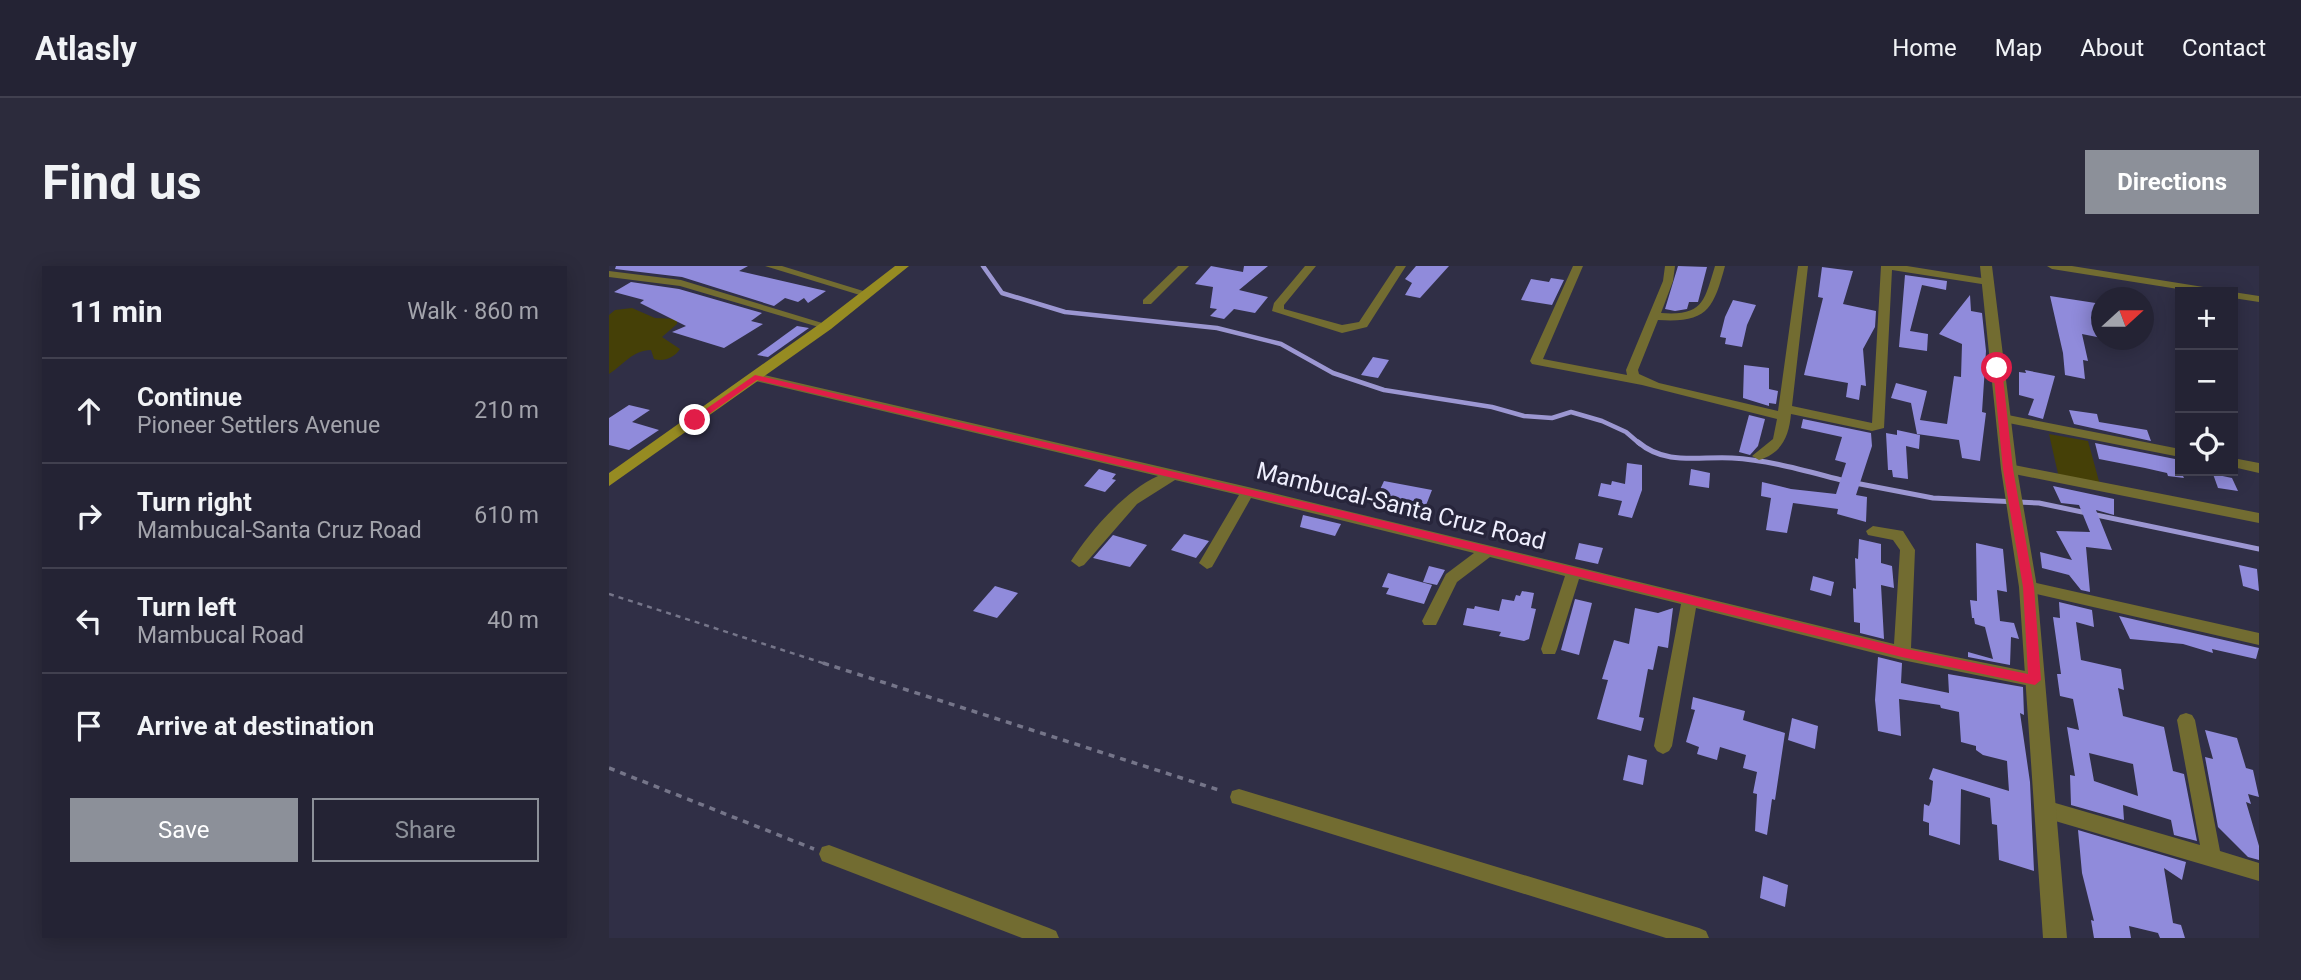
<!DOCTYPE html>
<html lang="en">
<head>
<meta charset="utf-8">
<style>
  :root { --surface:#242334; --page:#2c2b3c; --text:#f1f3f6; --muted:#a3a4ac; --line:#41404f; --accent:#8c9099 }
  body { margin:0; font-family:Roboto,sans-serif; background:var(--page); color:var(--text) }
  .controls { position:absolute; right:21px; top:21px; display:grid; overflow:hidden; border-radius:0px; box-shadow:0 4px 18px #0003 }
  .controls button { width:63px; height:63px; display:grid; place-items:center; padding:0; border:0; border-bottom:2px solid var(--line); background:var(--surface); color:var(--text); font:35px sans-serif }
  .compass { position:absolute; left:1482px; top:21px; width:63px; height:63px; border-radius:50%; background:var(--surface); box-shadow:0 4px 18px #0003; rotate:69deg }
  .stop { position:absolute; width:21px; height:21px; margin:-16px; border:5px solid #e11d48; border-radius:50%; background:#fff }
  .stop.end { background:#e11d48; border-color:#fff; box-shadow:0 2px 7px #0008 }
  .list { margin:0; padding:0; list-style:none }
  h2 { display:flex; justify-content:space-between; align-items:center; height:91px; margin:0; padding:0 28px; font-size:30px }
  h2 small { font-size:23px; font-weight:400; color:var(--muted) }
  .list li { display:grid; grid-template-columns:46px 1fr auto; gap:21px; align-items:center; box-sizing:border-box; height:105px; padding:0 28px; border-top:2px solid var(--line) }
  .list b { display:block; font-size:26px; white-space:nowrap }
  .list p { margin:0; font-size:23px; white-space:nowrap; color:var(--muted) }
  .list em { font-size:23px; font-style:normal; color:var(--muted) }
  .actions { display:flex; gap:14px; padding:21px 28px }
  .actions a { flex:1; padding:16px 0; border:2px solid var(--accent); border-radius:0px; text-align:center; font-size:24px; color:var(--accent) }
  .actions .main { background:var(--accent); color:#fff }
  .icon { flex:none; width:38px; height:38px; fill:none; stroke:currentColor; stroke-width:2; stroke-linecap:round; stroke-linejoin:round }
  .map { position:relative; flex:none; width:1650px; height:672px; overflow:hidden; border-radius:0px }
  header { display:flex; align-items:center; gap:42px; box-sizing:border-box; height:98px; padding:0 35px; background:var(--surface); border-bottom:2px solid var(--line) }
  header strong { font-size:33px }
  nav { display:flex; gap:38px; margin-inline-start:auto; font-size:24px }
  .intro { display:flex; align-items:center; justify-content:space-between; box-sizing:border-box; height:168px; padding:0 42px }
  h1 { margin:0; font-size:49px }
  .button { padding:18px 32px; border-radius:0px; background:var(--accent); color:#fff; font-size:24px; font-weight:700 }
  main { display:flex; gap:42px; padding:0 42px }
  aside { flex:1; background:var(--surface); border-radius:0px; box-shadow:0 4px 18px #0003 }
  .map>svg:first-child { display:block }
  .green { fill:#454007 }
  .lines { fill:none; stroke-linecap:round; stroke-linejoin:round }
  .stream-far1 { stroke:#9c97d2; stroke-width:4.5 }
  .stream { stroke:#9c97d2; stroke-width:5 }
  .building { fill:#908bdb; fill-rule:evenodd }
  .path-far1 { stroke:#757589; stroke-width:2.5; stroke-dasharray:5 5; stroke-linecap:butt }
  .path { stroke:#757589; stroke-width:3.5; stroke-dasharray:6 6; stroke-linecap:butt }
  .minor { fill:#726c31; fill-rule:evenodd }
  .tertiary { fill:#726c31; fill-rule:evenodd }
  .secondary { fill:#968b22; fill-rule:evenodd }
  .route { fill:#e11d48 }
  .labels { text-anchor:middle; stroke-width:7; stroke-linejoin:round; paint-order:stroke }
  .street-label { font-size:24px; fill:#efeffe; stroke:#27253b }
</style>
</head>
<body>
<header>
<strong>Atlasly</strong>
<nav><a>Home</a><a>Map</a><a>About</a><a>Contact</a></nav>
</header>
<div class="intro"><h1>Find us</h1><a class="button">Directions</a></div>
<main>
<aside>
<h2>11 min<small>Walk · 860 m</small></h2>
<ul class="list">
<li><svg class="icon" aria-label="ahead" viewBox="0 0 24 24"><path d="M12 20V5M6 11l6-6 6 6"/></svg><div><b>Continue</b><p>Pioneer Settlers Avenue</p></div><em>210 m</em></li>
<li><svg class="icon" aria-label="right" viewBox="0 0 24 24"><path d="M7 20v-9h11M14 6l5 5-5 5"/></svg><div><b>Turn right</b><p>Mambucal-Santa Cruz Road</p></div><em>610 m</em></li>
<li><svg class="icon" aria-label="left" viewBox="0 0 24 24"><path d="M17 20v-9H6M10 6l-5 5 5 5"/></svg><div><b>Turn left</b><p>Mambucal Road</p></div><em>40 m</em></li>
<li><svg class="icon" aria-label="arrive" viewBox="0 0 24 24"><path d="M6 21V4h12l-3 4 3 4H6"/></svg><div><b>Arrive at destination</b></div></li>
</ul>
<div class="actions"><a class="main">Save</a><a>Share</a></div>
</aside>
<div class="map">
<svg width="1650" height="672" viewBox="0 0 1650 672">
  <rect width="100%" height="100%" fill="#302f46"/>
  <g class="green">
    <path d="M23 42 46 52 68 53V58L53 71 71 83C65 92 55 96 45 93L42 84C24 84 14 99 0 108V49L6 44Z"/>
    <polygon points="1440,168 1479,175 1491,219 1450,212"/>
  </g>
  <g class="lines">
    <polyline class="stream-far1" points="374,0 393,27 456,46 608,62 672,78 724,107 775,124 883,141 915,150 943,152 962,146 993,155 1017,166 1031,178"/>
    <g class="stream">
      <path d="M1029 176C1057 200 1090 190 1123 192 1161 194 1200 206 1236 215"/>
      <polyline points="1246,217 1324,232 1430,237 1650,283"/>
    </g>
  </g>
  <g class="building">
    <polygon points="7,0 139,0 130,5 217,25 199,37 195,32 189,36 176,32 165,40 73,11 6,3"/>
    <polygon points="602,0 634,6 635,0 659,0 630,24 659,31 646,47 625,43 615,53 601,50 608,43 601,42 604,21 586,18"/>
    <polygon points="807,0 840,0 811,32 796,29 803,17 796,13"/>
    <polygon points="1069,0 1098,1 1089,36 1080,36 1078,43 1066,45 1056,43"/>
    <polygon points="1213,1 1244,5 1234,38 1267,45 1266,61 1254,83 1257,120 1252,119 1250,134 1237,131 1239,117 1195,109 1214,32 1209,31"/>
    <polygon points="1296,9 1338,15 1337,24 1313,19 1301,65 1319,68 1318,85 1290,81"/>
    <polygon points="942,12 955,14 943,39 912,34 922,13 940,16"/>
    <polygon points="22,16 70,23 153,47 142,55 154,58 115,82 63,66 77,60 31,37 35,34 5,26"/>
    <polygon points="1361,29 1362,45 1373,47 1377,85 1373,146 1377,147 1371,195 1353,192 1350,174 1308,168 1302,137 1282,132 1287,117 1318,125 1311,154 1338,158 1345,110 1352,111 1353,78 1330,68"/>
    <polygon points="1441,30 1493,38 1493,72 1473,68 1479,95 1474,94 1476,113 1456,109 1454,87"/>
    <polygon points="1124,34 1147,39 1138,59 1133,81 1116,78 1117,72 1111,71 1116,51"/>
    <polygon points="188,60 200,62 159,91 148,89"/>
    <polygon points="764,91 780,94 769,112 752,109"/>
    <polygon points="1135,99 1160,102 1160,123 1169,125 1167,138 1160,137 1160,140 1134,132"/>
    <polygon points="1416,104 1446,110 1434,153 1419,149 1425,133 1410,129 1410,106 1417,107"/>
    <polygon points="20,139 41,144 23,156 50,164 20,184 0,179 0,152"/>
    <polygon points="1460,144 1488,148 1490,156 1538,164 1542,175 1465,158"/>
    <polygon points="1140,149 1156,153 1149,180 1141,189 1130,186"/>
    <polygon points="1194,153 1262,167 1263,180 1247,229 1258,231 1257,256 1228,248 1229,243 1184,237 1178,267 1157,264 1162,232 1152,230 1153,216 1182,223 1227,228 1237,197 1226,194 1233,171 1192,162"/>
    <polygon points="1288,164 1311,169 1310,183 1297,180 1299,213 1284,211 1283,204 1279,204 1277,167 1288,169"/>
    <polygon points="1486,177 1571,194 1571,205 1575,205 1576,209 1573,208 1575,212 1559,210 1558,207 1536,202 1490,193"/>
    <polygon points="1018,197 1033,199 1033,224 1023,252 1009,249 1013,235 989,230 992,217 1002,219 1003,215 1016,218"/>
    <polygon points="490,203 507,208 503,213 507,214 496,226 475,220"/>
    <polygon points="1082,203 1101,207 1100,222 1080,219"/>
    <polygon points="1604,208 1623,212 1629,225 1609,222"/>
    <polygon points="775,215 823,224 814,247 779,240 782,233 768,230"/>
    <polygon points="1444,220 1505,233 1505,249 1487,244 1503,284 1477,281 1481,326 1472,324 1460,309 1433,302 1431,286 1463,294 1447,265 1481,266 1470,239 1452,237"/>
    <polygon points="694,249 732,258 726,270 691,261"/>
    <polygon points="575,268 600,275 587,292 562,284"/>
    <polygon points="504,269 538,279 521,301 484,292"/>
    <polygon points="1250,273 1272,278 1272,297 1283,300 1285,322 1272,319 1275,373 1251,367 1251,357 1245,356 1244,322 1247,323 1246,292 1249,293"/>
    <polygon points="970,277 994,282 989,298 966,293"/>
    <polygon points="1367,277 1394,283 1398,326 1388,324 1391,355 1405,357 1410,373 1402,371 1401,399 1359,391 1359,386 1384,393 1376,361 1366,358 1365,352 1363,352 1361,334 1368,335"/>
    <polygon points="1630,299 1648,303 1650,325 1634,320"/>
    <polygon points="820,300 836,304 828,319 814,316"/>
    <polygon points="779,307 823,319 815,338 777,328 780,322 773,321"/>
    <polygon points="1204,310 1225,316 1222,330 1201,324"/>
    <polygon points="386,320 409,327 388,352 364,345"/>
    <polygon points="913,325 925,327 922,342 927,343 920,373 915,375 890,370 892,366 854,359 858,342 865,343 866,340 890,345 893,333 905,335 907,329 911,330"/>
    <polygon points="966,333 983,337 970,389 952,384"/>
    <path d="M1450 336 1483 344 1485 361 1467 356 1472 394 1512 403 1515 424 1509 422 1514 450 1555 461 1564 505 1575 508 1588 575 1565 569 1562 554 1514 539 1515 554 1462 539 1461 509 1466 510 1458 461 1470 464 1464 433 1451 430 1448 408H1452L1444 351 1451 352ZM1480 487 1524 498 1529 530 1485 515Z"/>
    <polygon points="1026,342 1049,347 1064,342 1059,382 1049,380 1044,404 1039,403 1030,451 1035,452 1032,465 988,453 999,414 993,413 1005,374 1020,378"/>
    <polygon points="1510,350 1650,382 1647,393 1603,383 1604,387 1574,378 1521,373"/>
    <polygon points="1269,391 1293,397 1292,417 1340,427 1339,408 1414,421 1415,449 1411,447 1421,516 1425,605 1390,594 1388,559 1383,558 1381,532 1352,523 1351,579 1320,569 1320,557 1314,555 1315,538 1320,540 1322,535 1324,515 1320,513 1324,502 1400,525 1398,495 1374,489 1367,484 1367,480 1352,476 1350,446 1332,442 1331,439 1290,433 1292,470 1269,465 1266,434"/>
    <polygon points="1084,431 1136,445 1134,454 1176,467 1166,534 1163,533 1158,569 1146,565 1148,528 1144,527 1148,506 1134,502 1137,489 1111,481 1108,494 1088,488 1090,481 1077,476 1086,444 1082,443"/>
    <polygon points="1183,452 1209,460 1206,483 1179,474"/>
    <polygon points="1596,464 1628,472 1637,502 1644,504 1650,531 1639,528 1642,538 1637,536 1650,580 1650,594 1639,591 1609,561 1596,491 1604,493"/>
    <polygon points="1019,489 1038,494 1034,519 1014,514"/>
    <polygon points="1469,564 1577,596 1573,614 1555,602 1564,657 1572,659 1576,672 1551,672 1549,667 1520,660 1522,672 1485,672 1482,654 1485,655 1473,607"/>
    <polygon points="1154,610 1179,619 1176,641 1151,632"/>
  </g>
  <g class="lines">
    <polyline class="path-far1" points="0,328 220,399"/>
    <g class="path">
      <polyline points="214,397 613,525"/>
      <polyline points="0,502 205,583"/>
    </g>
    <g class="minor">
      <polygon points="156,0 173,0 264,28 254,30"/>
      <polygon points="569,0 580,0 542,38 534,38 534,34"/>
      <polygon points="696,0 707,0 675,39 675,43 733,59 750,56 787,0 797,0 758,61 733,67 663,45 665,37"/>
      <path d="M964 0H974L934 93 1018 109 1017 104 1054 15 1056 0H1066L1064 15 1052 47C1094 50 1095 36 1106 0H1116C1104 44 1098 57 1049 54L1029 104 1030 108 1050 117 1169 145 1189 0H1199L1183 140 1263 157 1272 0H1298L1379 13 1385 16 1379 19 1283 4 1275 162 1263 165 1182 148C1180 170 1173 187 1150 194L1143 190 1164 173 1168 153 1033 119 923 98 921 95Z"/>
      <polygon points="1438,0 1463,0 1607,23 1613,26 1588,26 1443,3"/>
      <polygon points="0,5 72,14 223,60 221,62 213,62 71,20 0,11"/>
      <polygon points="1622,26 1624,26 1650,30 1650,36 1624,32 1624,26"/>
      <path d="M146 107 639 221 1285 378 1291 284 1284 274 1259 269 1257 265 1264 260 1294 265 1306 284 1302 382 1426 407 1432 409 1434 414 1432 419 1426 421 1293 394 1087 342 1063 480 1060 485 1054 488 1048 485 1045 480 1072 338 970 313 948 383 946 388H934L932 383 956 310 881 291 848 316 827 359H815L813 355 837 308 865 287 642 232 603 301 598 303 590 297 630 229 566 214 528 238 475 299 470 301 462 295C481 265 517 224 549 210L142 114 140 111Z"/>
      <polygon points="1394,148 1571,183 1571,191 1389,155 1389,149"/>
      <polygon points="1624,192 1650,197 1650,207 1624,201"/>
      <polygon points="1400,198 1650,247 1650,257 1395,206 1393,203"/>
      <polygon points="1419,315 1650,367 1650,379 1414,325 1411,321"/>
      <polygon points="1577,447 1583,449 1586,454 1611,585 1650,597 1650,615 1436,552 1429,549 1427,543 1429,537 1436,534 1591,579 1568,454 1571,449"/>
      <polygon points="630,523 1090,662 1097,665 1100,672 1057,672 630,539 623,537 621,531 623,525"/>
      <polygon points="220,579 440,662 447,665 450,672 413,672 213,595 210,588 213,581"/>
    </g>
    <polygon class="tertiary" points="1371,0 1383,0 1408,203 1428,321 1458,672 1434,672 1410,321 1392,203"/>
    <polygon class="secondary" points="286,0 300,0 222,63 0,220 0,207 212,57"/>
  </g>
  <polygon class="route" points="1388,100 1393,102 1404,203 1425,321 1432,414 1426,419 1293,391 730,251 148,114 89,156 81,154 146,109 730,244 1293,382 1419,408 1414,321 1394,203 1384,102"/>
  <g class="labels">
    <g class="street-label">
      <text transform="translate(792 240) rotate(14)" y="8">Mambucal-Santa Cruz Road</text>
    </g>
  </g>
</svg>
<div class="controls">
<button>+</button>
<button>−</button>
<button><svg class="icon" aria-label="locate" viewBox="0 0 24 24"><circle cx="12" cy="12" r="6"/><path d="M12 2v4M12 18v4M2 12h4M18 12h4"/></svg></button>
</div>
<svg class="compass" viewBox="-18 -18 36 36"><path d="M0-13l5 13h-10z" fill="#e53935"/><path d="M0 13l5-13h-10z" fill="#a3a4ac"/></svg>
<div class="stop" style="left:1388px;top:102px"></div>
<div class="stop end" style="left:86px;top:154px"></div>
</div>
</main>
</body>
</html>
